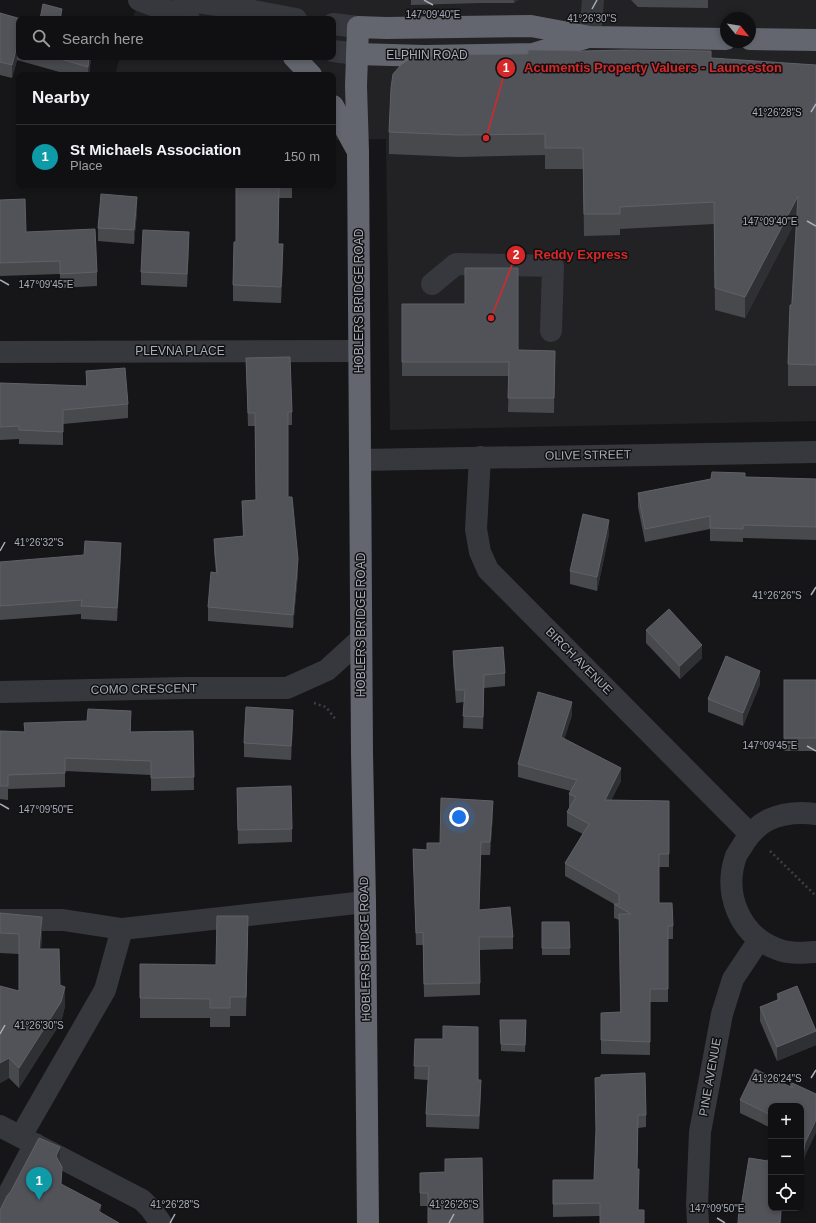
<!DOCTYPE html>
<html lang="en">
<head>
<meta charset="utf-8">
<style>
  :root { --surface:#101012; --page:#1e1e20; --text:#f1f3f6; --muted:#9c9d9f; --line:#303032; --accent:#f2b134 }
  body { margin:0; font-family:Helvetica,sans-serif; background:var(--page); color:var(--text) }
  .controls { position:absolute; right:12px; bottom:12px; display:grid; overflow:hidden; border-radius:8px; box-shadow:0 2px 6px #0003 }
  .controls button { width:36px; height:36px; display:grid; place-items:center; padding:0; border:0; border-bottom:1px solid var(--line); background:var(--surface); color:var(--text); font:20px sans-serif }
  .compass { position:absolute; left:720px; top:12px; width:36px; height:36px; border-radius:50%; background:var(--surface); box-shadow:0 2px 6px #0003; rotate:120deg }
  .you { position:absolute; left:459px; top:817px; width:14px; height:14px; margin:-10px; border:3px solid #fff; border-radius:50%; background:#1a73e8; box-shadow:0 0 0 6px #1a73e833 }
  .badge { display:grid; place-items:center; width:26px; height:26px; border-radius:50%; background:var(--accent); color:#fff; font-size:13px; font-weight:700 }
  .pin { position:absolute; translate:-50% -33px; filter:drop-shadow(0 1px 2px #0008) }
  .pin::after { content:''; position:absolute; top:21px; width:14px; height:12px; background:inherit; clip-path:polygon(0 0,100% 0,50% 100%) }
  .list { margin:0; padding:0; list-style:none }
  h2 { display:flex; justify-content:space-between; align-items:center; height:52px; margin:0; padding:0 16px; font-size:17px }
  h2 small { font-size:13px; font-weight:400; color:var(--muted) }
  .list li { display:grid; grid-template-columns:26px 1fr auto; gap:12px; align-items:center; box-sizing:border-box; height:64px; padding:0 16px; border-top:1px solid var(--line) }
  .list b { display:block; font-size:15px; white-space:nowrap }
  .list p { margin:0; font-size:13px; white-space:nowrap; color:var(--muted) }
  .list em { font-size:13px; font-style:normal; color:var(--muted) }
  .icon { flex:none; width:22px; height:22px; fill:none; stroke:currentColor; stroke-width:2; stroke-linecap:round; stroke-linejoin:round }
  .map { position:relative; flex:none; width:816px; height:1223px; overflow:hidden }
  .search { position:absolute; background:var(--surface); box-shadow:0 2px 6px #0003; left:16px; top:16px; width:320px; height:44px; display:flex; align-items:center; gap:10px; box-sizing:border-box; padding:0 14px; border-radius:8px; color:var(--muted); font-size:15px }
  .panel { position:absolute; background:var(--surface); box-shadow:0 2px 6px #0003; left:16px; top:72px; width:320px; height:116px; border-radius:8px }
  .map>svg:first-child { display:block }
  .built { fill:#222225; fill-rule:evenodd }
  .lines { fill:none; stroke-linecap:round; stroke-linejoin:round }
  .path { stroke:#3d3f44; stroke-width:2.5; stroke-dasharray:2 3; stroke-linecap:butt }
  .minor { stroke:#37383d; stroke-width:22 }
  .highway { stroke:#63666e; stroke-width:22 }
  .wall { fill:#47494d }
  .shaded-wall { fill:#2f3033 }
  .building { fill:#525359; stroke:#5f6168 }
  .ticks { fill:none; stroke:#a8adb8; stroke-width:1.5 }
  .labels { text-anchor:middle; stroke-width:3; stroke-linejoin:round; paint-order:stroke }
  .street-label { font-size:12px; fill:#a8adb8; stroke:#111113 }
  .ticks-label { font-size:10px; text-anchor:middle; fill:#a8adb8; stroke:#111113; stroke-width:3; stroke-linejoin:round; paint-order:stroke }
  .leader { fill:none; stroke:#d62828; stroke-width:1.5 }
  .callout-dot { fill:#d62828; stroke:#111113; stroke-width:1.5 }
  .mark-label { font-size:12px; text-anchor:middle; font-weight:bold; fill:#fff }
  .callout-label { font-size:13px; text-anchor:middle; font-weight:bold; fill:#d62828; stroke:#111113; stroke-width:3; stroke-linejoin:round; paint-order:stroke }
</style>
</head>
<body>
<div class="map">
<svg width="816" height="1223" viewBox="0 0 816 1223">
  <rect width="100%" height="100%" fill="#161618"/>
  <path class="built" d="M140 0H816V421L390 430 386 139 333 140V75H115L120 57H333V19H132ZM726 18H750V42H726Z"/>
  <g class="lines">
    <g class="path">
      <polyline points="314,703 326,707 336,720"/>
      <polyline points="770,851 816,896"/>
    </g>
    <g class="minor">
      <polyline points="139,0 189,19"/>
      <polyline points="183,0 232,7 296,19"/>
      <polyline points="333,24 358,27"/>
      <polyline points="590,37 593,0"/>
      <polyline points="333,51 357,54"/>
      <polyline points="432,284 456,264 553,266 551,331"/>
      <polyline points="0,352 359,351"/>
      <polyline points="480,457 476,529 480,552 488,570 750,834"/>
      <polyline points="360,460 816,452"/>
      <polyline points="0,692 184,688 287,688 327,670 361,639"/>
      <path d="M816 814C800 812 783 813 768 820 758 825 750 834 744 843 742 847 738 852 736 856 723 893 739 935 777 949 789 954 803 953 816 952"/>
      <polyline points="0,920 63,920 122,929 365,902"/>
      <polyline points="0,1126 142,1200 150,1208 161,1223"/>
      <polyline points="21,1136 105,990 122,929"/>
      <polyline points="0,1210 35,1144"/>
      <polyline points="698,1223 697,1204 700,1132 722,1014 733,979 759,940"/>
    </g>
    <g class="highway">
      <polyline points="750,39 816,40"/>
      <polyline points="357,54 425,56 533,54 585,38"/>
      <polyline points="294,57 311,75"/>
      <polyline points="333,106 356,148"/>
      <polyline points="368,1223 365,902 362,753 358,151 356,86 358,27 386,28 531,26 590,37 726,39"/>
    </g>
  </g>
  <g class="wall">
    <polygon points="411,0 518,0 514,3 481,3 411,5"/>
    <polygon points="631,0 708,0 708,8 638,7"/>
    <polygon points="0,13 19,19 19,57 91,57 89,75 70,75 17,60 12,78 0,75"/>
    <polygon points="711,58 816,65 816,386 788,386 788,364 796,220 745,318 715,310 714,224 620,229 620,235 584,236 583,169 545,169 545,155 459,157 389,154 389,132"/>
    <polygon points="236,185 292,185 292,198 279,198 278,244 283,260 281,303 233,301 233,285 236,242"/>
    <polygon points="0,200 26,232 97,272 97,286 60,288 60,274 0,276"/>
    <polygon points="137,211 134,244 98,241 98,228"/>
    <polygon points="189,245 187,287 141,285 141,272"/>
    <polygon points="402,304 518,350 555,351 554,413 508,412 509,376 402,376"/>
    <polygon points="246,358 292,412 292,425 288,425 288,497 298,573 293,628 208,621 208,607 216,573 214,552 214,539 243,536 242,515 242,501 256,500 255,426 248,426"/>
    <polygon points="86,371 128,404 128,418 63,424 63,445 19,444 19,439 0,440 0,383 86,386"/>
    <polygon points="745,477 816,479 816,540 743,538 743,542 710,541 710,529 645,542 638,507 638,493 711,479"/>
    <polygon points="609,534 597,591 570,584 570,571"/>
    <polygon points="121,556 117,621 81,619 81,614 0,620 0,562"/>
    <polygon points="646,630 702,658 680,679 646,643"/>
    <polygon points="453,651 505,673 505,686 484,688 483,729 463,728 464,702 456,703 453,664"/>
    <polygon points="784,680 816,690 816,751 784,751"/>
    <polygon points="760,684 743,726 708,712 708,699"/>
    <polygon points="572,715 564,739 621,781 611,800 669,801 669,867 659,867 659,903 673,926 673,939 668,939 668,1002 650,1002 650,1055 601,1054 601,1013 620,1012 619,920 614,918 614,904 565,876 565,863 583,834 567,826 567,812 570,807 569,807 569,794 571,791 518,777 518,764"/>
    <polygon points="131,724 131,732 193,731 194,790 151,791 151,775 65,771 65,787 8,789 8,800 0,799 0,731 24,732"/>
    <polygon points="293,724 291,760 244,757 244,743"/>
    <polygon points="237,788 292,829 292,842 238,844"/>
    <polygon points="493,814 490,855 481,855 479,910 513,937 513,949 480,950 480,995 424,997 423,945 416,945 413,849 427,850 440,843"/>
    <polygon points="0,913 42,936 41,949 60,985 65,1006 61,1022 19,1088 9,1078 0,1083 19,991 19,954 0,953"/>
    <polygon points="542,922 569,922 570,955 542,955"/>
    <polygon points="248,935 246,1016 230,1016 230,1027 210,1027 210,1018 140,1018 140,964 216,965"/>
    <polygon points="777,994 816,1045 777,1061 760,1021 760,1007 777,1000"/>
    <polygon points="500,1020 526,1027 525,1052 501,1051"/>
    <polygon points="415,1039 478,1080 481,1094 479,1129 426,1127 426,1114 428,1080 414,1079"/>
    <polygon points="790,1082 816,1094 805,1156 801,1106 771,1106 771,1128 740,1113 740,1100 790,1087"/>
    <polygon points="595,1090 646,1115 646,1127 638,1128 637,1169 639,1182 638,1210 600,1216 553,1217 553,1180 594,1180 596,1134"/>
    <polygon points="445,1172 428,1206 420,1206 420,1173"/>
  </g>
  <g class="shaded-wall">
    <polygon points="514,0 518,0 514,3"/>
    <polygon points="62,9 62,19 60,19"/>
    <polygon points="17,46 17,60 12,78 12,65"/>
    <polygon points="89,57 91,57 89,75 88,75 88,67"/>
    <polygon points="798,196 798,217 745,318 745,297"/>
    <polygon points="137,197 137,211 134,244 134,230"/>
    <polygon points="189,232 189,245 187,287 187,274"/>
    <polygon points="283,244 283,260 281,303 281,287"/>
    <polygon points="609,520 609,534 597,591 597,577"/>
    <polygon points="121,543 121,556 117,621 117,608"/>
    <polygon points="298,559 298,573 293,628 293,615"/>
    <polygon points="702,645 702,658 680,679 680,666"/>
    <polygon points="760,671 760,684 743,726 743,713"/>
    <polygon points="484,675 484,688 483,729 483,717"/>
    <polygon points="572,702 572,715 561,750 561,737"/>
    <polygon points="293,710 293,724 291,760 291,746"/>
    <polygon points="621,768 621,781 605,813 605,800"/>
    <polygon points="493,801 493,814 490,855 490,842"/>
    <polygon points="42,917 42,936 39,969 39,949"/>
    <polygon points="65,987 65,1006 61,1022 19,1088 19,1068"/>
    <polygon points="816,1031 816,1045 777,1061 777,1047"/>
    <polygon points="9,1058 9,1078 0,1083 0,1063"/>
    <polygon points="481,1080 481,1094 479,1129 479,1116"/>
    <polygon points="816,1120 816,1133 805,1156 801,1180 801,1167 805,1143"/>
    <polygon points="60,1147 60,1172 56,1156"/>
    <polygon points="639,1169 639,1182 638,1223 638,1210"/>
    <polygon points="101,1205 101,1223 98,1211"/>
    <polygon points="781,1208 782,1208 781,1223 780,1223"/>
  </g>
  <g class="building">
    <polygon points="43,4 62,9 60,18 66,19 40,19"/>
    <polygon points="0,13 21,19 19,19 19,47 17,46 12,65 0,62"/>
    <polygon points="528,50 583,51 625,50 711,51 711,58 816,65 816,365 788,364 790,305 792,305 798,196 745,297 715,288 714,202 620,207 620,214 584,214 583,148 545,148 545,134 459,135 389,132 391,88 393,74 401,65 411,58 450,55 528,54"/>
    <polygon points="54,57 89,57 88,67"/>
    <polygon points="307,72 310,75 303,75"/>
    <polygon points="236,185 279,185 278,244 283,244 281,287 233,285 234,242 236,242"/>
    <polygon points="101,194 137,197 134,230 98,228"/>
    <polygon points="25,199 26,232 95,229 97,272 60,274 60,261 0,263 0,200"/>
    <polygon points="143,230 189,232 187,274 141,272"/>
    <polygon points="465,268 518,268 518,350 555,351 554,398 508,398 509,362 402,362 402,304 465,304"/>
    <polygon points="290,357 292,412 288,412 288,497 292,497 298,559 293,615 208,607 211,572 217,573 214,539 244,536 242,501 256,500 255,413 248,413 246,358"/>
    <polygon points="125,368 128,404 63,410 63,432 19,430 19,426 0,427 0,383 87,386 86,371"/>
    <polygon points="712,472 745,473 745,477 816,479 816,527 743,525 743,529 710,528 710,516 645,529 638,493 711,479"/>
    <polygon points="583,514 609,520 597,577 570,571"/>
    <polygon points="85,541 121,543 117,608 81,606 82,600 0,606 0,562 84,555"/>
    <polygon points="669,609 702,645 680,666 646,630"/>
    <polygon points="503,647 505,673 484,675 483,717 463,716 465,690 456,690 453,651"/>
    <polygon points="726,656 760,671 743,713 708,699"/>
    <rect x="784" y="680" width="32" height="58"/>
    <polygon points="538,692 572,702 561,737 621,768 605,800 669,801 669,854 659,854 659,903 672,903 673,926 668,926 668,989 650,989 650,1042 601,1040 601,1013 621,1012 619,914 631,914 614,904 619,904 619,894 565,863 589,824 567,812 576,797 569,794 577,780 518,764"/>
    <polygon points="246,707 293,710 291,746 244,743"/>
    <polygon points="88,709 131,711 130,732 193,731 194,777 151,778 151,761 65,758 65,773 8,775 8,786 0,786 0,731 25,732 24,723 87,721"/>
    <polygon points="291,786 292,829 238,830 237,788"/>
    <polygon points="441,798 493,801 490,842 481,842 479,910 510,907 513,937 479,937 480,983 424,984 423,932 416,933 413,849 427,850 427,843 440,843"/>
    <polygon points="0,913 42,917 39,949 59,949 60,985 65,987 61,1002 19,1068 9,1058 0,1063 0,986 19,991 19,934 0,933"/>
    <polygon points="217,916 248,916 246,997 230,997 230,1008 210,1008 210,999 140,998 140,964 216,965"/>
    <polygon points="542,922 569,922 570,948 542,948"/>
    <polygon points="797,986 816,1031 777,1047 760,1007 780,999 777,994"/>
    <polygon points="500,1020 526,1020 525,1045 501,1044"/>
    <polygon points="443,1026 478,1027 478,1080 481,1080 479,1116 426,1114 429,1066 414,1066 415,1039 443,1039"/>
    <polygon points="755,1069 793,1088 790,1082 816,1094 816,1120 805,1143 801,1167 801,1106 771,1106 771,1115 740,1100"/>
    <polygon points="645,1073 646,1115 638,1115 637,1169 639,1169 638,1210 644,1210 644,1223 600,1223 600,1203 553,1204 553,1180 594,1180 596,1129 595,1078 601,1077 601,1075"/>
    <polygon points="39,1138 60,1147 56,1156 62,1167 61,1184 101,1205 98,1211 119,1223 0,1223 0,1210 7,1196 11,1191"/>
    <polygon points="771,1144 771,1208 781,1208 780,1223 738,1223 739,1207 741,1207 749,1158 768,1161"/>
    <polygon points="482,1158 483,1223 428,1223 428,1193 420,1193 420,1173 445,1172 445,1159"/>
  </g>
  <path class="ticks" d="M424 0 433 5M592 9 597 0M811 112 816 104M807 221 816 226M0 280 9 285M0 551 5 542M811 595 816 587M807 746 816 751M0 804 9 809M0 1034 5 1025M811 1078 816 1070M717 1218 725 1223M170 1223 175 1214M449 1223 454 1214"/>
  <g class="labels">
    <g class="street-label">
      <text x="427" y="59">ELPHIN ROAD</text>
      <text transform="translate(359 301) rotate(-90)" y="4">HOBLERS BRIDGE ROAD</text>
      <text x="180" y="355">PLEVNA PLACE</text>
      <text transform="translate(588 455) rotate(-1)" y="4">OLIVE STREET</text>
      <text transform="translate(361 625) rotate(-90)" y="4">HOBLERS BRIDGE ROAD</text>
      <text transform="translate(579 661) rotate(45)" y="4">BIRCH AVENUE</text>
      <text transform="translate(144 689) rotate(-1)" y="4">COMO CRESCENT</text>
      <text transform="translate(365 949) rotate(-91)" y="4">HOBLERS BRIDGE ROAD</text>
      <text transform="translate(710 1077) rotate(-80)" y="4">PINE AVENUE</text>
    </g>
  </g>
  <g class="ticks-label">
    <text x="433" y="18">147°09'40"E</text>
    <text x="592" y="22">41°26'30"S</text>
    <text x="777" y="116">41°26'28"S</text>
    <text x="770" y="225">147°09'40"E</text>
    <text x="46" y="288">147°09'45"E</text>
    <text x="39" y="546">41°26'32"S</text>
    <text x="777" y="599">41°26'26"S</text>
    <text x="770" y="749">147°09'45"E</text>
    <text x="46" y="813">147°09'50"E</text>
    <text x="39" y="1029">41°26'30"S</text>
    <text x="777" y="1082">41°26'24"S</text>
    <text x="175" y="1208">41°26'28"S</text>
    <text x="454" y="1208">41°26'26"S</text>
    <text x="717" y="1212">147°09'50"E</text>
  </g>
  <path class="leader" d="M486 138L506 68M491 318L516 255"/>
  <g class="callout-dot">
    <circle cx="486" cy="138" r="4"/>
    <circle cx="491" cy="318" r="4"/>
    <circle cx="506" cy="68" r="10"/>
    <circle cx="516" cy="255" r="10"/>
  </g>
  <g class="mark-label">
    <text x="506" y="72">1</text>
    <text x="516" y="259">2</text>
  </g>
  <g class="callout-label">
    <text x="653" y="72">Acumentis Property Valuers - Launceston</text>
    <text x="581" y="259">Reddy Express</text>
  </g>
</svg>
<div class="controls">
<button>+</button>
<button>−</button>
<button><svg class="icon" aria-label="locate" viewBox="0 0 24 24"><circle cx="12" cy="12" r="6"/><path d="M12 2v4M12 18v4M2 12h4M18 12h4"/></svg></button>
</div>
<svg class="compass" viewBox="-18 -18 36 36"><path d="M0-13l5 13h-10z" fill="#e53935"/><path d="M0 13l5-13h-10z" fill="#9c9d9f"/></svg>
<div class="you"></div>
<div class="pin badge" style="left:39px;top:1200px;background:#0f9aa8">1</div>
<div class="search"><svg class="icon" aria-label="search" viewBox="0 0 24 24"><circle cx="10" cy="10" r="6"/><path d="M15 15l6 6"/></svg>Search here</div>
<section class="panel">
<h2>Nearby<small></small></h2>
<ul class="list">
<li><span class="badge" style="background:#0f9aa8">1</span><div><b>St Michaels Association</b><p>Place</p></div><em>150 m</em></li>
</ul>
</section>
</div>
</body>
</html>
